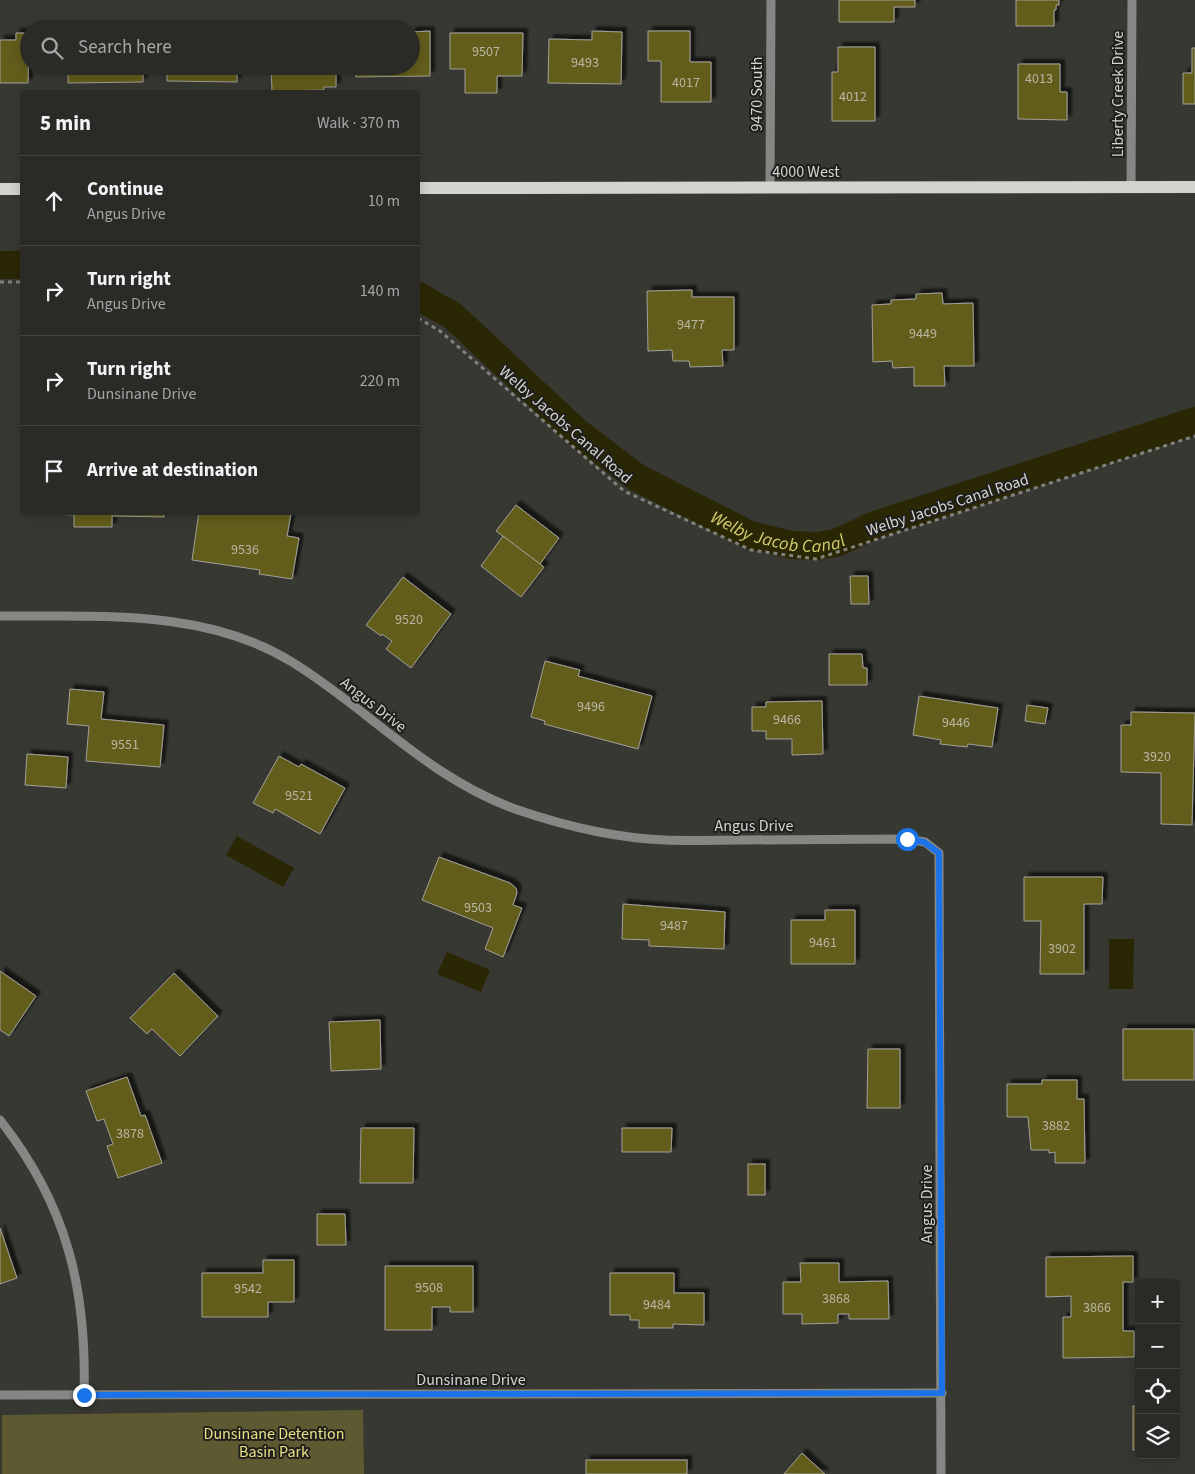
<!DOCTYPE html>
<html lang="en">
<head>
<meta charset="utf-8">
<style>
  :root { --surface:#2a2a26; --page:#363632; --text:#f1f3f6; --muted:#a5a7a7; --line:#464643 }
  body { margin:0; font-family:"Source Sans 3",sans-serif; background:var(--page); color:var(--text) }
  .controls { position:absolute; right:15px; bottom:15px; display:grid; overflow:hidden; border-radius:5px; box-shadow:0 2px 12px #0003 }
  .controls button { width:45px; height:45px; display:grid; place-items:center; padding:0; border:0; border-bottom:1px solid var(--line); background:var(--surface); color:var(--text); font:25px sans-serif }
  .stop { position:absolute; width:15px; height:15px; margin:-11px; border:4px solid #1a73e8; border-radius:50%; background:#fff }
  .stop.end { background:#1a73e8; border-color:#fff; box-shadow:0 1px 5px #0008 }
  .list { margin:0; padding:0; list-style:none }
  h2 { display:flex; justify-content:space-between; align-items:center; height:65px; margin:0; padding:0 20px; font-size:21px }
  h2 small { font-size:16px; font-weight:400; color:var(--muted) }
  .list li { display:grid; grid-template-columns:32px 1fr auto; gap:15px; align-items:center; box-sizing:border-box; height:90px; padding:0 20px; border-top:1px solid var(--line) }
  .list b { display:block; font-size:19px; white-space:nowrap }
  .list p { margin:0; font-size:16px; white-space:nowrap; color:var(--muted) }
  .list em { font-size:16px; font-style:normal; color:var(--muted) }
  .icon { flex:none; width:28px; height:28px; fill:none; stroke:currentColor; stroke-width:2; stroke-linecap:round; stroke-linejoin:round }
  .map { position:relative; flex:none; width:1195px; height:1474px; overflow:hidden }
  .search { position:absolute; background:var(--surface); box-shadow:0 2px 12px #0003; left:20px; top:20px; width:400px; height:55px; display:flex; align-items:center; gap:12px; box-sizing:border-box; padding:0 18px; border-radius:28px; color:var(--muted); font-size:19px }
  .panel { position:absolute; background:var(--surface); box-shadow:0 2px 12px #0003; left:20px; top:90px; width:400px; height:425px; border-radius:5px }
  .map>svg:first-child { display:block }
  .green { fill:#5d5a31 }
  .water { fill:#2a2704 }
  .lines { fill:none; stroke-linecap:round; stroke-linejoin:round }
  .canal { stroke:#2a2704; stroke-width:28 }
  .building { fill:#635d1a; stroke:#a1a09b; filter:url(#shadow) }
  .path { stroke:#81817d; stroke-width:3; stroke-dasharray:4 4; stroke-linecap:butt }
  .minor { stroke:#868684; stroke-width:9 }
  .major { stroke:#d4d4cf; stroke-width:12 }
  .route { stroke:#1a73e8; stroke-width:6 }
  .labels { text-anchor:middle; stroke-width:4; stroke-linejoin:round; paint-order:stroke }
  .number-label { font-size:14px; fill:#b8b6a3 }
  .street-label { font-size:16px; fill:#d4d4d1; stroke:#1f1f1d }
  .park-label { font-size:16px; fill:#e8e082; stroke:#1f1f1d }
  .water-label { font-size:18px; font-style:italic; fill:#d5cd6f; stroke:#1f1f1d }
</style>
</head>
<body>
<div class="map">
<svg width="1195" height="1474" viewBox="0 0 1195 1474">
  <defs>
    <filter id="shadow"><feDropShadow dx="4.5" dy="-4.5" stdDeviation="1" flood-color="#0009"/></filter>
  </defs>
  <rect width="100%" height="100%" fill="#383833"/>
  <polygon class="green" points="363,1410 364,1474 2,1474 2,1415"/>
  <g class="water">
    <polygon points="237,836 294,868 283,887 226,855"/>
    <polygon points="1109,939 1134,939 1133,989 1109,989"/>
    <polygon points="447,952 490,970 481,992 437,974"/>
  </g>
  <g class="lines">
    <g class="canal">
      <polyline points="0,265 22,265"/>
      <path id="s1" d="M418 296 453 316 577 432 636 477 750 535 792 545 817 546 836 543 875 525 1195 421"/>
    </g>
  </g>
  <g class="building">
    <polygon points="839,0 915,0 915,7 894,7 894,22 839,22"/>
    <polygon points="1016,0 1059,0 1059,5 1056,5 1056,10 1054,10 1054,26 1016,26"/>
    <polygon points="430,31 430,76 356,77 355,66 411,66 411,32"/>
    <polygon points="592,31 622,32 621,84 548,83 549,39 592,40"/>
    <polygon points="648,31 690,31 690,62 711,62 711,102 661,102 661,61 648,61"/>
    <polygon points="16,33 29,33 28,83 0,83 0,40 16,40"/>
    <polygon points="450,33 523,33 522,76 497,76 497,93 465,93 465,69 450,69"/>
    <polygon points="838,47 875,47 875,121 832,121 832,72 838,72"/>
    <polygon points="1192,48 1195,48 1195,104 1183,104 1183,73 1192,73"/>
    <polygon points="1018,64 1060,64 1060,92 1067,92 1067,120 1018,119"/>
    <polygon points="68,66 143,66 143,82 68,83"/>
    <polygon points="167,66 237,66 237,82 167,81"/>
    <polygon points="271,66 336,66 336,87 324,87 324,90 272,91"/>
    <polygon points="692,290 692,297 734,297 734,350 722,350 723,366 690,367 689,361 673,361 672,350 648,351 647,291"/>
    <polygon points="942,293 943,304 973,303 974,366 944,366 945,386 914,386 914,367 893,368 892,361 873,362 872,305 891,304 891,300 916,299 916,294"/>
    <polygon points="516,505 559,538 540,564 496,531"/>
    <polygon points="54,512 164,512 164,517 112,516 112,527 74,527 74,515 54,514"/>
    <polygon points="199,512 291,514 287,536 299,538 292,579 259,574 260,570 192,560"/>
    <polygon points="503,536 544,567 521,597 481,566"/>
    <polygon points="850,576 868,576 869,604 851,604"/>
    <polygon points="403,577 451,614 411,668 386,649 392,641 382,634 381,636 366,625"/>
    <polygon points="829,654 862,654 863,668 867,668 867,685 829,685"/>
    <polygon points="545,661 580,670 578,676 652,696 638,749 544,724 545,721 531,717"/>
    <polygon points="70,689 104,692 101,719 164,725 160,767 86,761 89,726 67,724"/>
    <polygon points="919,696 998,708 992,747 968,744 967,747 940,744 941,740 913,735"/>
    <polygon points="822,701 823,754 792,755 792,739 766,739 766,731 752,731 752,707 766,707 766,702"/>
    <polygon points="1027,705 1048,708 1045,724 1025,721"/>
    <polygon points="1131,712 1195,713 1192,825 1161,824 1161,773 1121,772 1121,725 1131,725"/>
    <polygon points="27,754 68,757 66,788 25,785"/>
    <polygon points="279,756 299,767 301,764 345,788 320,834 275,809 273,813 253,803"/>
    <polygon points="439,857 510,883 516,888 517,893 513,905 522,908 503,957 485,949 493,928 422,900"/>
    <polygon points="1024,877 1103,877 1102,904 1084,904 1084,974 1040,974 1041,921 1024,921"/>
    <polygon points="623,904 725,912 724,949 649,946 649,940 622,939"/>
    <polygon points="825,910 855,910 855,964 791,964 791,920 825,920"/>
    <polygon points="0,971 36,996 9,1036 0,1030"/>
    <polygon points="174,973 218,1016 180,1056 152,1029 147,1034 130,1018"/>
    <polygon points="380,1020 381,1069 331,1071 329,1022"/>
    <rect x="1123" y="1029" width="71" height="51"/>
    <polygon points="868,1049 900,1049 900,1108 867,1108"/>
    <polygon points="127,1077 141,1116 145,1115 162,1163 118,1178 107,1146 113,1144 104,1119 97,1121 86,1091"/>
    <polygon points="1042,1080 1077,1080 1077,1099 1084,1099 1085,1163 1055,1163 1055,1152 1049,1153 1049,1150 1031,1150 1028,1117 1007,1117 1007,1084 1042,1084"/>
    <polygon points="361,1128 414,1128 413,1183 360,1183"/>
    <polygon points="622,1128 672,1128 671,1152 622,1152"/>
    <rect x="748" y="1164" width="17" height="31"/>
    <polygon points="317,1214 345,1214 346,1245 317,1245"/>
    <polygon points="0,1228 17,1278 0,1284"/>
    <polygon points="1133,1256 1133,1282 1123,1282 1123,1331 1134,1331 1134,1357 1063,1358 1063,1317 1071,1317 1071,1296 1046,1297 1046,1257"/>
    <polygon points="263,1260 294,1260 294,1302 268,1302 268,1317 202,1317 202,1273 263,1273"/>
    <polygon points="800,1263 839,1263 839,1282 888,1281 889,1319 849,1319 849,1314 838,1314 838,1323 802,1324 802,1314 783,1314 783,1282 801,1282"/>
    <polygon points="385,1266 473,1266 473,1312 450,1312 450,1307 432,1307 432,1330 385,1330"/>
    <polygon points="610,1273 674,1273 674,1293 704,1293 704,1325 673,1324 673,1328 639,1328 639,1320 630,1320 630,1315 610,1315"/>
    <rect x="1133" y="1406" width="6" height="44"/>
    <polygon points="802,1453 825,1474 784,1474"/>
    <rect x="586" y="1460" width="101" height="14"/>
  </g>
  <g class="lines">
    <g class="path">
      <polyline points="0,282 22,282"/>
      <polyline points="418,318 440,331 624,491 751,550 816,559 1195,436"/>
    </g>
    <g class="minor">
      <polyline points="770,187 771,0"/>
      <polyline points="1131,187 1132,0"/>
      <path d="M0 616C98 617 205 608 292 662 370 710 429 779 518 810 565 826 615 838 665 840 690 841 717 840 742 840 797 840 852 839 907 839L925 842 939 853 941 1474"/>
      <path d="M0 1120C67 1205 87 1289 84 1395"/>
      <polyline points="0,1395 942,1393"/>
    </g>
    <g class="major">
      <polyline points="418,188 1195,187"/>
      <polyline points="0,189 22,189"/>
    </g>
  </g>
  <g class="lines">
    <polyline class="route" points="84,1395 942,1393 939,853 924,842 907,839"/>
  </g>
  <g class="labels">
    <g class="number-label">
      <text x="486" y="56">9507</text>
      <text x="585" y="67">9493</text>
      <text x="1039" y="83">4013</text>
      <text x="686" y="87">4017</text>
      <text x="853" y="101">4012</text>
      <text x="691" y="329">9477</text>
      <text x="923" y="338">9449</text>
      <text x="245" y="554">9536</text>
      <text x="409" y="624">9520</text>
      <text x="591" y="711">9496</text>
      <text x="787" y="724">9466</text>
      <text x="956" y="727">9446</text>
      <text x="125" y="749">9551</text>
      <text x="1157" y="761">3920</text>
      <text x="299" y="800">9521</text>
      <text x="478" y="912">9503</text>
      <text x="674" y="930">9487</text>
      <text x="823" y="947">9461</text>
      <text x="1062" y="953">3902</text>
      <text x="1056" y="1130">3882</text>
      <text x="130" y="1138">3878</text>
      <text x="429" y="1292">9508</text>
      <text x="248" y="1293">9542</text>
      <text x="836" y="1303">3868</text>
      <text x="657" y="1309">9484</text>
      <text x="1097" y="1312">3866</text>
    </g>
    <g class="street-label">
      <text transform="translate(756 94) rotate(-90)" y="6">9470 South</text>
      <text transform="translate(1117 94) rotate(-90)" y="6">Liberty Creek Drive</text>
      <text x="806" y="177">4000 West</text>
      <text transform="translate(566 424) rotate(41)" y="6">Welby Jacobs Canal Road</text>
      <text transform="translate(947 504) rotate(-18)" y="6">Welby Jacobs Canal Road</text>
      <text transform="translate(374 704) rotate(38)" y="6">Angus Drive</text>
      <text x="754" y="831">Angus Drive</text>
      <text transform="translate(926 1204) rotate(-90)" y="6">Angus Drive</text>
      <text x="471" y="1385">Dunsinane Drive</text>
    </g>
    <g class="park-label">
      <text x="274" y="1439">Dunsinane Detention<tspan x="274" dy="18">Basin Park</tspan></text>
    </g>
    <g class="water-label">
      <text dy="6" stroke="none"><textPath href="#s1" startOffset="439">Welby Jacob Canal</textPath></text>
    </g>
  </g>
</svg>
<div class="controls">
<button>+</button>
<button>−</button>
<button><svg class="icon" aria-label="locate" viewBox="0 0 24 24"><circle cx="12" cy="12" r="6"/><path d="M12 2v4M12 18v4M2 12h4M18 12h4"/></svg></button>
<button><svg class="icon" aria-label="layers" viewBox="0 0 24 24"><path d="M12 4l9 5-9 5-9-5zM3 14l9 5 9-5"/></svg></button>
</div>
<div class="stop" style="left:907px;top:839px"></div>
<div class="stop end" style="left:84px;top:1395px"></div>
<div class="search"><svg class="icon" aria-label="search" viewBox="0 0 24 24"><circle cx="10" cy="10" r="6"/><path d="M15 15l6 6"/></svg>Search here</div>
<section class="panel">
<h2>5 min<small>Walk · 370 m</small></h2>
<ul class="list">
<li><svg class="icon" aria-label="ahead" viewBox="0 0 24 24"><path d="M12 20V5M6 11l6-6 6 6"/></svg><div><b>Continue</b><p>Angus Drive</p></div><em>10 m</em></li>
<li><svg class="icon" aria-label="right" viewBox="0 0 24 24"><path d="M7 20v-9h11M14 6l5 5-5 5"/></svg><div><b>Turn right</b><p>Angus Drive</p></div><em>140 m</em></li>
<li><svg class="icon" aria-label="right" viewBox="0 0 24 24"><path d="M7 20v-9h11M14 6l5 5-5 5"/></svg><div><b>Turn right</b><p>Dunsinane Drive</p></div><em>220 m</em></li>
<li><svg class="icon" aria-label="arrive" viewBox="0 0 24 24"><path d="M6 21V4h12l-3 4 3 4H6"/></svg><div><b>Arrive at destination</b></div></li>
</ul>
</section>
</div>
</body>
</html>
